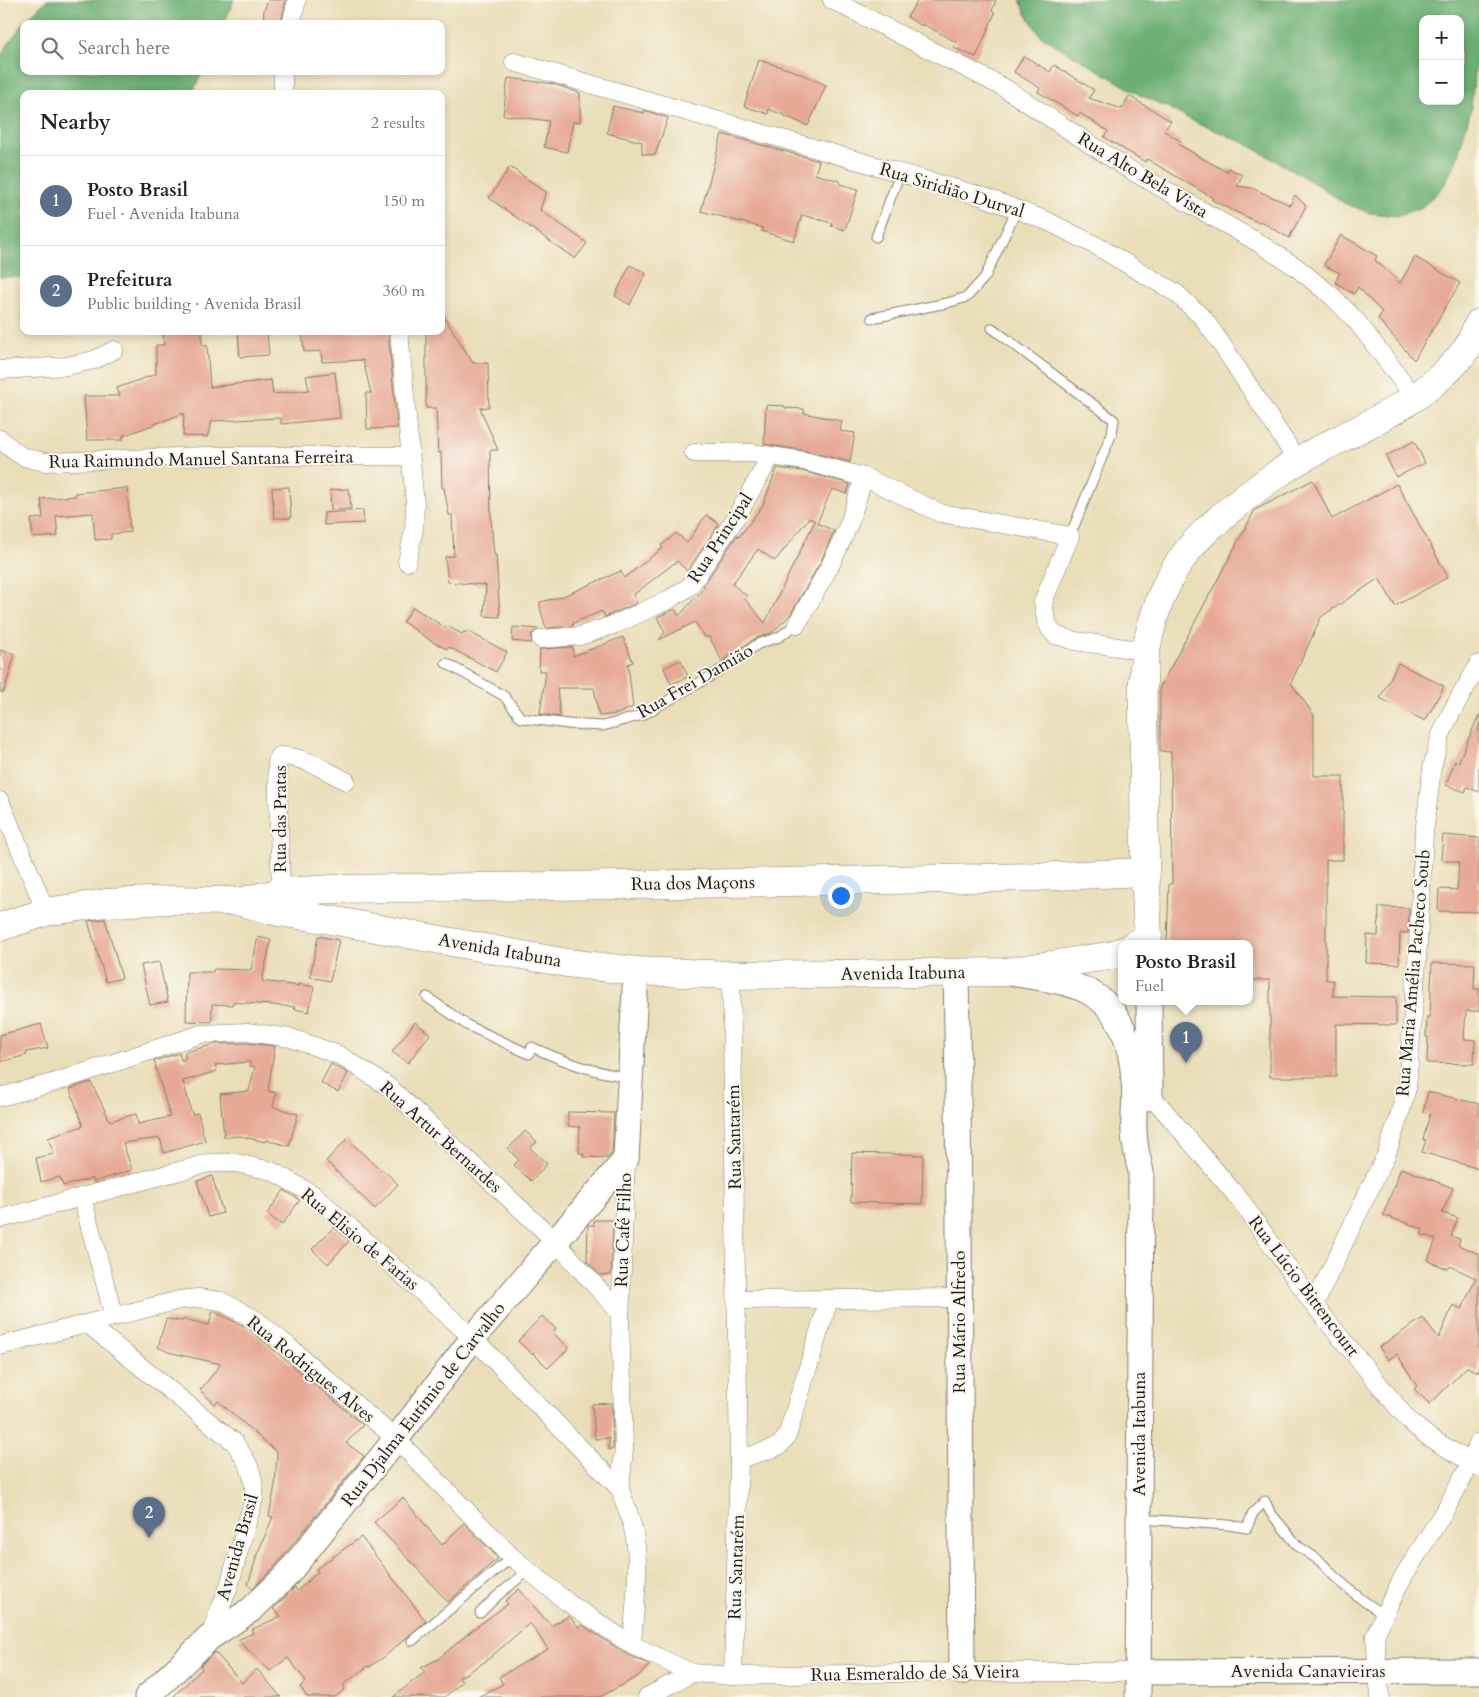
<!DOCTYPE html>
<html lang="en">
<head>
<meta charset="utf-8">
<style>
  :root { --surface:#fff; --page:#f2f2f2; --text:#222; --muted:#767676; --line:#e0e0e0; --accent:#d1495b }
  body { margin:0; font-family:Cardo,serif; background:var(--page); color:var(--text) }
  .controls { position:absolute; right:15px; top:15px; display:grid; overflow:hidden; border-radius:10px; box-shadow:0 2px 8px #0003 }
  .controls button { width:45px; height:45px; display:grid; place-items:center; padding:0; border:0; border-bottom:1px solid var(--line); background:var(--surface); color:var(--text); font:25px sans-serif }
  .you { position:absolute; left:840px; top:895px; width:18px; height:18px; margin:-12px; border:4px solid #fff; border-radius:50%; background:#1a73e8; box-shadow:0 0 0 8px #1a73e833 }
  .badge { display:grid; place-items:center; width:32px; height:32px; border-radius:50%; background:var(--accent); color:#fff; font-size:16px; font-weight:700 }
  .pin { position:absolute; translate:-50% -41px; filter:drop-shadow(0 1px 2px #0008) }
  .pin::after { content:''; position:absolute; top:26px; width:18px; height:15px; background:inherit; clip-path:polygon(0 0,100% 0,50% 100%) }
  .popup { position:absolute; left:1118px; top:940px; width:135px; height:65px; box-sizing:border-box; display:grid; place-content:center; border-radius:10px; background:var(--surface); filter:drop-shadow(0 1px 4px #0005); font-size:16px; white-space:nowrap; color:var(--muted) }
  .popup b { font-size:19px; color:var(--text) }
  .popup::after { content:''; position:absolute; left:50%; top:100%; margin-left:-10px; border:10px solid transparent; border-top-color:var(--surface) }
  .list { margin:0; padding:0; list-style:none }
  h2 { display:flex; justify-content:space-between; align-items:center; height:65px; margin:0; padding:0 20px; font-size:21px }
  h2 small { font-size:16px; font-weight:400; color:var(--muted) }
  .list li { display:grid; grid-template-columns:32px 1fr auto; gap:15px; align-items:center; box-sizing:border-box; height:90px; padding:0 20px; border-top:1px solid var(--line) }
  .list b { display:block; font-size:19px; white-space:nowrap }
  .list p { margin:0; font-size:16px; white-space:nowrap; color:var(--muted) }
  .list em { font-size:16px; font-style:normal; color:var(--muted) }
  .icon { flex:none; width:28px; height:28px; fill:none; stroke:currentColor; stroke-width:2; stroke-linecap:round; stroke-linejoin:round }
  .map { position:relative; flex:none; width:1479px; height:1697px; overflow:hidden }
  .search { position:absolute; background:var(--surface); box-shadow:0 2px 8px #0003; left:20px; top:20px; width:425px; height:55px; display:flex; align-items:center; gap:12px; box-sizing:border-box; padding:0 18px; border-radius:10px; color:var(--muted); font-size:19px }
  .panel { position:absolute; background:var(--surface); box-shadow:0 2px 8px #0003; left:20px; top:90px; width:425px; height:245px; border-radius:10px }
  .map>svg:first-child { display:block }
  .forest { fill:#6caf73; stroke:#446648; fill-rule:evenodd }
  .building { fill:#e7aa97; fill-rule:evenodd }
  .lines { fill:none; stroke-linecap:round; stroke-linejoin:round }
  .lane-casing { stroke:#837d6a; stroke-width:11 }
  .street-casing { stroke:#837d6a; stroke-width:19 }
  .secondary-casing { stroke:#837d6a; stroke-width:27 }
  .primary-casing { stroke:#837d6a; stroke-width:29 }
  .lane { stroke:#fff; stroke-width:9 }
  .street { stroke:#fff; stroke-width:18 }
  .secondary { stroke:#fff; stroke-width:25 }
  .primary { stroke:#fff; stroke-width:28 }
  .labels { text-anchor:middle; stroke-width:4; stroke-linejoin:round; paint-order:stroke }
  .street-label { font-size:18px; fill:#1c1c1c; stroke:#fbf7ec }
</style>
</head>
<body>
<div class="map">
<svg width="1479" height="1697" viewBox="0 0 1479 1697">
  <rect width="100%" height="100%" fill="#fbf7ec"/>
  <filter id="ink" filterUnits="userSpaceOnUse"><feTurbulence type="fractalNoise" baseFrequency=".02" numOctaves="2"/><feDisplacementMap in="SourceGraphic" scale="10" xChannelSelector="R" yChannelSelector="G"/><feConvolveMatrix kernelMatrix="1 2 1 2 8 2 1 2 1" color-interpolation-filters="sRGB"/></filter>
  <filter id="wash" filterUnits="userSpaceOnUse"><feTurbulence type="fractalNoise" baseFrequency=".0096" numOctaves="4" result="noise"/><feDisplacementMap in="SourceGraphic" scale="20" xChannelSelector="R" yChannelSelector="G"/><feGaussianBlur stdDeviation="1.12" result="paint"/><feColorMatrix in="noise" values="0 0 0 0 0 0 0 0 0 0 0 0 0 0 0 0 0 1.4 0 .05"/><feComposite in="paint" operator="in"/></filter>
  <g filter="url(#wash)">
    <rect width="100%" height="100%" fill="#eadeb9"/>
    <g class="forest">
      <path d="M47 0H234L224 24H24V71H203L192 94H24V277H0V58C13 35 28 17 47 0Z"/>
      <path d="M1020 0H1479V46L1476 58 1471 109 1456 162 1443 187 1422 207 1397 216 1370 213 1344 203 1321 187 1245 143 1191 120 1167 107 1140 95 1041 36 1026 14ZM1423 19H1460V101H1423Z"/>
    </g>
    <g id="blocks">
      <g class="building">
        <polygon points="268,0 286,0 281,24 263,24 264,10"/>
        <polygon points="918,0 996,0 992,11 995,13 976,57 954,48 956,42 923,24 922,26 907,17"/>
        <polygon points="1024,56 1050,72 1054,65 1094,90 1089,98 1122,109 1129,96 1171,121 1164,131 1182,142 1179,145 1227,172 1229,168 1242,175 1237,186 1252,188 1290,205 1295,195 1306,206 1289,238 1260,221 1259,223 1212,200 1213,198 1147,159 1145,162 1104,137 1108,131 1080,113 1078,116 1038,92 1040,88 1014,72"/>
        <polygon points="759,60 794,71 826,85 808,126 769,109 768,114 744,106"/>
        <polygon points="508,78 554,84 580,93 580,122 573,122 567,152 544,147 549,121 503,115"/>
        <polygon points="613,106 644,113 644,110 668,118 655,155 642,154 642,142 607,133"/>
        <polygon points="722,134 819,161 815,174 840,181 840,184 858,189 845,230 831,226 832,223 802,215 794,241 761,231 763,228 701,211"/>
        <polygon points="510,167 546,192 540,210 587,243 575,259 489,198"/>
        <polygon points="1341,235 1377,256 1375,260 1400,283 1415,257 1460,283 1414,360 1378,319 1382,312 1358,287 1354,294 1335,282 1340,273 1324,265"/>
        <polygon points="630,265 646,273 630,305 615,296"/>
        <polygon points="441,312 473,363 488,363 489,407 480,408 498,450 490,450 491,520 494,555 496,555 500,617 484,616 486,585 448,582 445,557 454,556 452,515 449,515 444,488 442,488 441,452 438,453 436,408 426,408 426,331 441,331"/>
        <polygon points="163,331 202,331 202,346 207,345 210,387 271,380 273,394 309,390 306,376 335,372 340,418 281,424 281,418 212,421 207,437 183,436 184,413 123,436 123,440 87,440 84,396 120,396 117,388 156,374 156,345 164,345"/>
        <polygon points="238,331 267,331 269,355 240,357"/>
        <polygon points="302,331 388,331 397,428 367,429 366,393 371,393 363,360 322,362 321,351 304,352"/>
        <polygon points="766,405 785,406 785,408 804,409 804,413 842,421 840,431 855,433 850,462 806,451 764,444"/>
        <polygon points="1414,441 1425,463 1396,477 1386,456"/>
        <path d="M777 468 802 471 850 484 847 494 832 489 817 523 834 531 821 561 791 614 773 632 754 639 722 661 709 636 706 638 695 622 659 640 665 632 657 617 675 609 679 616 705 587 703 586 737 535 739 537 763 505ZM809 518 815 521 765 623 745 599 747 596 732 584 758 549 775 561Z"/>
        <polygon points="1313,480 1332,519 1397,484 1448,577 1395,606 1379,578 1321,617 1291,683 1314,715 1314,776 1343,776 1343,860 1326,860 1326,980 1333,980 1333,996 1396,997 1396,1025 1336,1024 1336,1077 1270,1077 1270,980 1250,980 1250,944 1167,944 1169,884 1172,884 1171,752 1160,751 1160,687 1255,510"/>
        <polygon points="289,487 291,518 274,518 272,488"/>
        <polygon points="127,488 130,532 111,534 111,539 95,540 93,513 56,516 58,536 33,538 31,519 43,518 41,499 75,496 75,493"/>
        <polygon points="349,489 351,509 331,510 330,490"/>
        <polygon points="363,510 364,523 324,525 324,513"/>
        <polygon points="706,515 719,524 687,571 677,561 633,595 637,603 605,617 602,611 573,623 573,626 546,628 540,608 540,602 561,597 621,571 624,578 663,548 661,546 676,533 687,543"/>
        <polygon points="413,607 446,628 447,626 462,634 464,632 469,632 507,652 496,672 449,647 447,649 433,642 403,622"/>
        <polygon points="513,627 539,629 532,634 531,643 512,641"/>
        <polygon points="623,637 633,662 628,664 633,707 617,714 599,716 594,688 557,688 560,717 540,714 546,671 539,671 540,649 573,647 573,656"/>
        <polygon points="0,650 15,654 4,692 0,692"/>
        <polygon points="681,660 688,677 671,684 664,668"/>
        <polygon points="1398,663 1444,686 1425,721 1380,698"/>
        <polygon points="1479,715 1479,792 1467,787 1465,792 1446,785 1455,761 1458,763"/>
        <polygon points="1443,835 1479,838 1479,912 1438,911 1439,889 1457,890 1459,862 1441,860"/>
        <polygon points="1379,907 1409,908 1408,933 1400,933 1399,964 1366,963 1367,935 1378,936"/>
        <polygon points="105,919 122,978 106,982 88,921"/>
        <polygon points="318,936 339,940 330,981 310,977"/>
        <polygon points="258,937 271,940 262,981 299,986 299,984 314,987 309,1012 294,1009 295,1007 233,1002 232,1005 212,1004 212,1022 186,1021 187,972 213,972 214,969 251,970"/>
        <polygon points="159,962 168,1002 150,1005 141,965"/>
        <polygon points="1432,963 1475,964 1474,989 1479,989 1479,1011 1466,1011 1464,1039 1475,1040 1474,1064 1427,1063 1428,1037 1426,1037 1427,1017 1430,1017"/>
        <polygon points="415,1022 430,1034 408,1063 392,1052"/>
        <polygon points="41,1024 48,1048 26,1052 27,1055 0,1062 0,1035"/>
        <polygon points="247,1043 275,1046 268,1091 276,1093 273,1107 298,1114 289,1146 266,1140 265,1142 240,1136 224,1137 220,1094 249,1091 255,1067 249,1066 250,1062 215,1065 217,1071 183,1081 192,1114 198,1113 205,1141 164,1153 160,1138 123,1143 132,1170 93,1182 93,1178 63,1186 60,1177 41,1182 36,1158 54,1154 48,1138 83,1126 70,1089 91,1082 110,1121 136,1114 138,1124 170,1117 154,1061 179,1053 181,1060 185,1060 185,1052 216,1044"/>
        <polygon points="331,1064 348,1073 338,1092 321,1083"/>
        <polygon points="1428,1092 1479,1104 1479,1169 1422,1152 1426,1140 1423,1140 1430,1114 1423,1112"/>
        <polygon points="568,1112 614,1113 612,1153 608,1158 583,1157 584,1154 579,1153 580,1127 568,1126"/>
        <polygon points="525,1131 537,1142 530,1148 547,1164 531,1181 514,1165 519,1160 508,1149"/>
        <polygon points="347,1139 381,1171 383,1170 398,1184 375,1209 326,1161"/>
        <polygon points="852,1153 923,1155 922,1204 851,1202"/>
        <polygon points="1401,1168 1453,1188 1442,1213 1458,1218 1451,1236 1460,1239 1458,1245 1479,1254 1479,1372 1467,1367 1430,1404 1414,1389 1417,1386 1397,1354 1388,1360 1379,1347 1423,1318 1439,1338 1453,1305 1462,1309 1476,1278 1450,1266 1448,1269 1428,1261 1436,1239 1421,1234 1423,1229 1383,1215"/>
        <polygon points="212,1176 223,1213 208,1217 197,1181"/>
        <polygon points="284,1190 300,1200 282,1225 267,1214"/>
        <polygon points="594,1220 613,1220 611,1275 600,1275 587,1261 588,1225 594,1225"/>
        <polygon points="334,1227 349,1241 328,1264 312,1249"/>
        <polygon points="213,1311 248,1328 363,1425 346,1443 364,1456 275,1566 252,1589 248,1584 256,1559 255,1559 273,1517 269,1516 275,1485 277,1452 218,1401 215,1404 200,1390 221,1364 168,1352 158,1347 166,1319 183,1321 184,1319 209,1325"/>
        <polygon points="542,1316 556,1329 553,1333 569,1348 548,1368 533,1353 532,1354 518,1341"/>
        <polygon points="612,1403 613,1449 609,1450 609,1438 595,1439 592,1404"/>
        <polygon points="403,1498 442,1545 464,1523 498,1558 448,1602 374,1522"/>
        <polygon points="361,1537 426,1621 384,1657 369,1667 368,1666 343,1685 345,1689 335,1697 307,1697 300,1687 306,1681 288,1658 270,1671 238,1640 253,1633 251,1630 281,1616 273,1609 295,1587 297,1591 318,1572 316,1569"/>
        <polygon points="519,1589 551,1626 569,1616 578,1627 582,1625 626,1654 650,1665 637,1677 600,1697 478,1697 503,1684 499,1677 548,1649 530,1623 486,1661 459,1678 462,1682 445,1697 393,1697 425,1672 421,1668 438,1659 475,1628 508,1604 505,1601"/>
        <polygon points="215,1652 242,1683 257,1669 281,1697 173,1697 202,1669 200,1666"/>
      </g>
    </g>
  </g>
  <g filter="url(#ink)">
    <use href="#blocks" fill-opacity="0" stroke="#837d6a" stroke-width="1"/>
    <g class="lines">
      <g class="lane-casing">
        <g id="lane">
          <polyline points="876,237 900,173"/>
          <polyline points="872,318 947,303 967,297 985,277 1017,209"/>
          <polyline points="992,328 1114,420 1112,433 1105,450 1070,536"/>
          <polyline points="446,663 504,696 521,718 568,724 603,726 643,715 713,675 758,644 779,637 797,624"/>
          <path d="M427 997 467 1025 529 1054 532 1047C565 1062 592 1072 628 1077"/>
          <polyline points="1141,1519 1228,1525 1247,1528 1253,1513 1265,1501 1270,1512 1298,1546 1320,1561 1335,1577 1361,1599 1384,1615"/>
          <polyline points="480,1613 497,1596 529,1570"/>
          <polyline points="412,1641 512,1557"/>
        </g>
      </g>
      <g class="street-casing">
        <g id="street">
          <polyline points="832,0 1003,87 1125,167 1257,242 1296,267 1333,297 1358,323 1415,398"/>
          <polyline points="291,24 297,0"/>
          <polyline points="514,62 984,197 1047,221 1095,245 1176,293 1203,318 1220,342 1297,460"/>
          <polyline points="283,90 283,71"/>
          <polyline points="399,331 415,504 414,530 407,562"/>
          <polyline points="0,370 67,366 94,360 114,350"/>
          <path d="M0 439C18 455 22 459 47 462L205 456H410"/>
          <polyline points="694,453 752,453 804,461 864,477 940,513 1070,536 1043,602 1046,620 1050,629 1055,635 1075,641 1146,651"/>
          <polyline points="797,624 830,566 849,524 864,477"/>
          <polyline points="541,639 580,636 616,624 670,599 690,586 735,519 771,456"/>
          <polyline points="0,801 46,912"/>
          <path d="M281 892 277 761 280 756C304 756 326 771 346 781"/>
          <polyline points="731,975 739,1459 733,1676"/>
          <polyline points="1150,1094 1241,1201 1314,1305 1409,1421 1430,1438 1479,1467"/>
          <polyline points="0,1097 56,1082 201,1034 247,1032 291,1038 339,1055 389,1087 555,1241 620,1313"/>
          <polyline points="82,1197 114,1317"/>
          <path d="M0 1219 209 1163H236L272 1171 314 1195 473 1338 620 1489C625 1504 631 1518 634 1533 641 1569 634 1609 632 1645"/>
          <polyline points="736,1300 959,1298"/>
          <polyline points="1314,1305 1387,1153 1401,1110 1407,1088 1409,1063 1417,961 1424,834 1432,768 1440,737 1451,713 1479,664"/>
          <path d="M88 1324 234 1442C248 1462 255 1473 254 1498L229 1586 209 1638"/>
          <polyline points="0,1346 179,1300 198,1298 221,1301 256,1320 289,1347 396,1439 512,1557 567,1602 632,1645 692,1673 733,1676 962,1672 1138,1672"/>
          <polyline points="739,1459 772,1449 780,1445 787,1436 829,1299"/>
          <polyline points="620,1489 624,1449 620,1321 626,1159"/>
          <polyline points="647,1697 692,1673"/>
          <polyline points="1380,1697 1375,1636 1386,1611 1403,1577 1445,1510 1471,1463 1479,1442"/>
        </g>
      </g>
      <g class="secondary-casing">
        <g id="secondary">
          <polyline points="956,972 958,1086 962,1672"/>
          <path d="M1011 973C1037 978 1068 980 1091 993 1123 1011 1132 1048 1134 1081 1136 1098 1133 1114 1134 1131 1134 1145 1138 1158 1141 1172L1138 1697"/>
          <polyline points="1149,1002 1150,1098"/>
          <polyline points="1138,1672 1479,1671"/>
          <polyline points="147,1697 209,1638 252,1609 286,1576 396,1439 473,1338 626,1159 636,971"/>
        </g>
      </g>
      <g class="primary-casing">
        <g id="primary">
          <polyline points="243,901 281,892 334,889 688,884 1034,877 1145,872"/>
          <polyline points="0,927 46,912 106,903 172,900 227,901 241,902 278,912 331,920 567,963 636,971 731,975 1006,972 1114,955 1122,951"/>
          <path d="M1135 944 1148 936C1145 878 1144 820 1144 762 1144 725 1140 686 1146 650 1152 619 1163 585 1181 560 1195 539 1213 524 1232 508 1261 485 1289 464 1322 448 1374 422 1432 396 1467 348 1472 340 1475 331 1479 323"/>
        </g>
      </g>
      <use href="#lane" class="lane"/>
      <use href="#street" class="street"/>
      <use href="#secondary" class="secondary"/>
      <use href="#primary" class="primary"/>
    </g>
  </g>
  <g class="labels">
    <g class="street-label">
      <text transform="translate(1143 175) rotate(31)" y="6">Rua Alto Bela Vista</text>
      <text transform="translate(952 190) rotate(17)" y="6">Rua Siridião Durval</text>
      <text transform="translate(201 459) rotate(-1)" y="6">Rua Raimundo Manuel Santana Ferreira</text>
      <text transform="translate(720 538) rotate(-57)" y="6">Rua Principal</text>
      <text transform="translate(695 681) rotate(-30)" y="6">Rua Frei Damião</text>
      <text transform="translate(280 819) rotate(-90)" y="6">Rua das Pratas</text>
      <text transform="translate(693 883) rotate(-1)" y="6">Rua dos Maçons</text>
      <text transform="translate(500 950) rotate(10)" y="6">Avenida Itabuna</text>
      <text transform="translate(903 973) rotate(-1)" y="6">Avenida Itabuna</text>
      <text transform="translate(1413 973) rotate(-85)" y="6">Rua Maria Amélia Pacheco Soub</text>
      <text transform="translate(441 1137) rotate(42)" y="6">Rua Artur Bernardes</text>
      <text transform="translate(734 1137) rotate(-91)" y="6">Rua Santarém</text>
      <text transform="translate(623 1230) rotate(-88)" y="6">Rua Café Filho</text>
      <text transform="translate(360 1239) rotate(40)" y="6">Rua Elisio de Farias</text>
      <text transform="translate(1304 1286) rotate(53)" y="6">Rua Lúcio Bittencourt</text>
      <text transform="translate(959 1322) rotate(-90)" y="6">Rua Mário Alfredo</text>
      <text transform="translate(311 1369) rotate(39)" y="6">Rua Rodrigues Alves</text>
      <text transform="translate(423 1404) rotate(-52)" y="6">Rua Djalma Eutímio de Carvalho</text>
      <text transform="translate(1139 1434) rotate(-90)" y="6">Avenida Itabuna</text>
      <text transform="translate(237 1547) rotate(-74)" y="6">Avenida Brasil</text>
      <text transform="translate(736 1567) rotate(-88)" y="6">Rua Santarém</text>
      <text x="1308" y="1677">Avenida Canavieiras</text>
      <text transform="translate(915 1673) rotate(-1)" y="6">Rua Esmeraldo de Sá Vieira</text>
    </g>
  </g>
</svg>
<div class="controls">
<button>+</button>
<button>−</button>
</div>
<div class="you"></div>
<div class="pin badge" style="left:1186px;top:1063px;background:#5c6f8a">1</div>
<div class="popup"><b>Posto Brasil</b>Fuel</div>
<div class="pin badge" style="left:149px;top:1538px;background:#5c6f8a">2</div>
<div class="search"><svg class="icon" aria-label="search" viewBox="0 0 24 24"><circle cx="10" cy="10" r="6"/><path d="M15 15l6 6"/></svg>Search here</div>
<section class="panel">
<h2>Nearby<small>2 results</small></h2>
<ul class="list">
<li><span class="badge" style="background:#5c6f8a">1</span><div><b>Posto Brasil</b><p>Fuel · Avenida Itabuna</p></div><em>150 m</em></li>
<li><span class="badge" style="background:#5c6f8a">2</span><div><b>Prefeitura</b><p>Public building · Avenida Brasil</p></div><em>360 m</em></li>
</ul>
</section>
</div>
</body>
</html>
